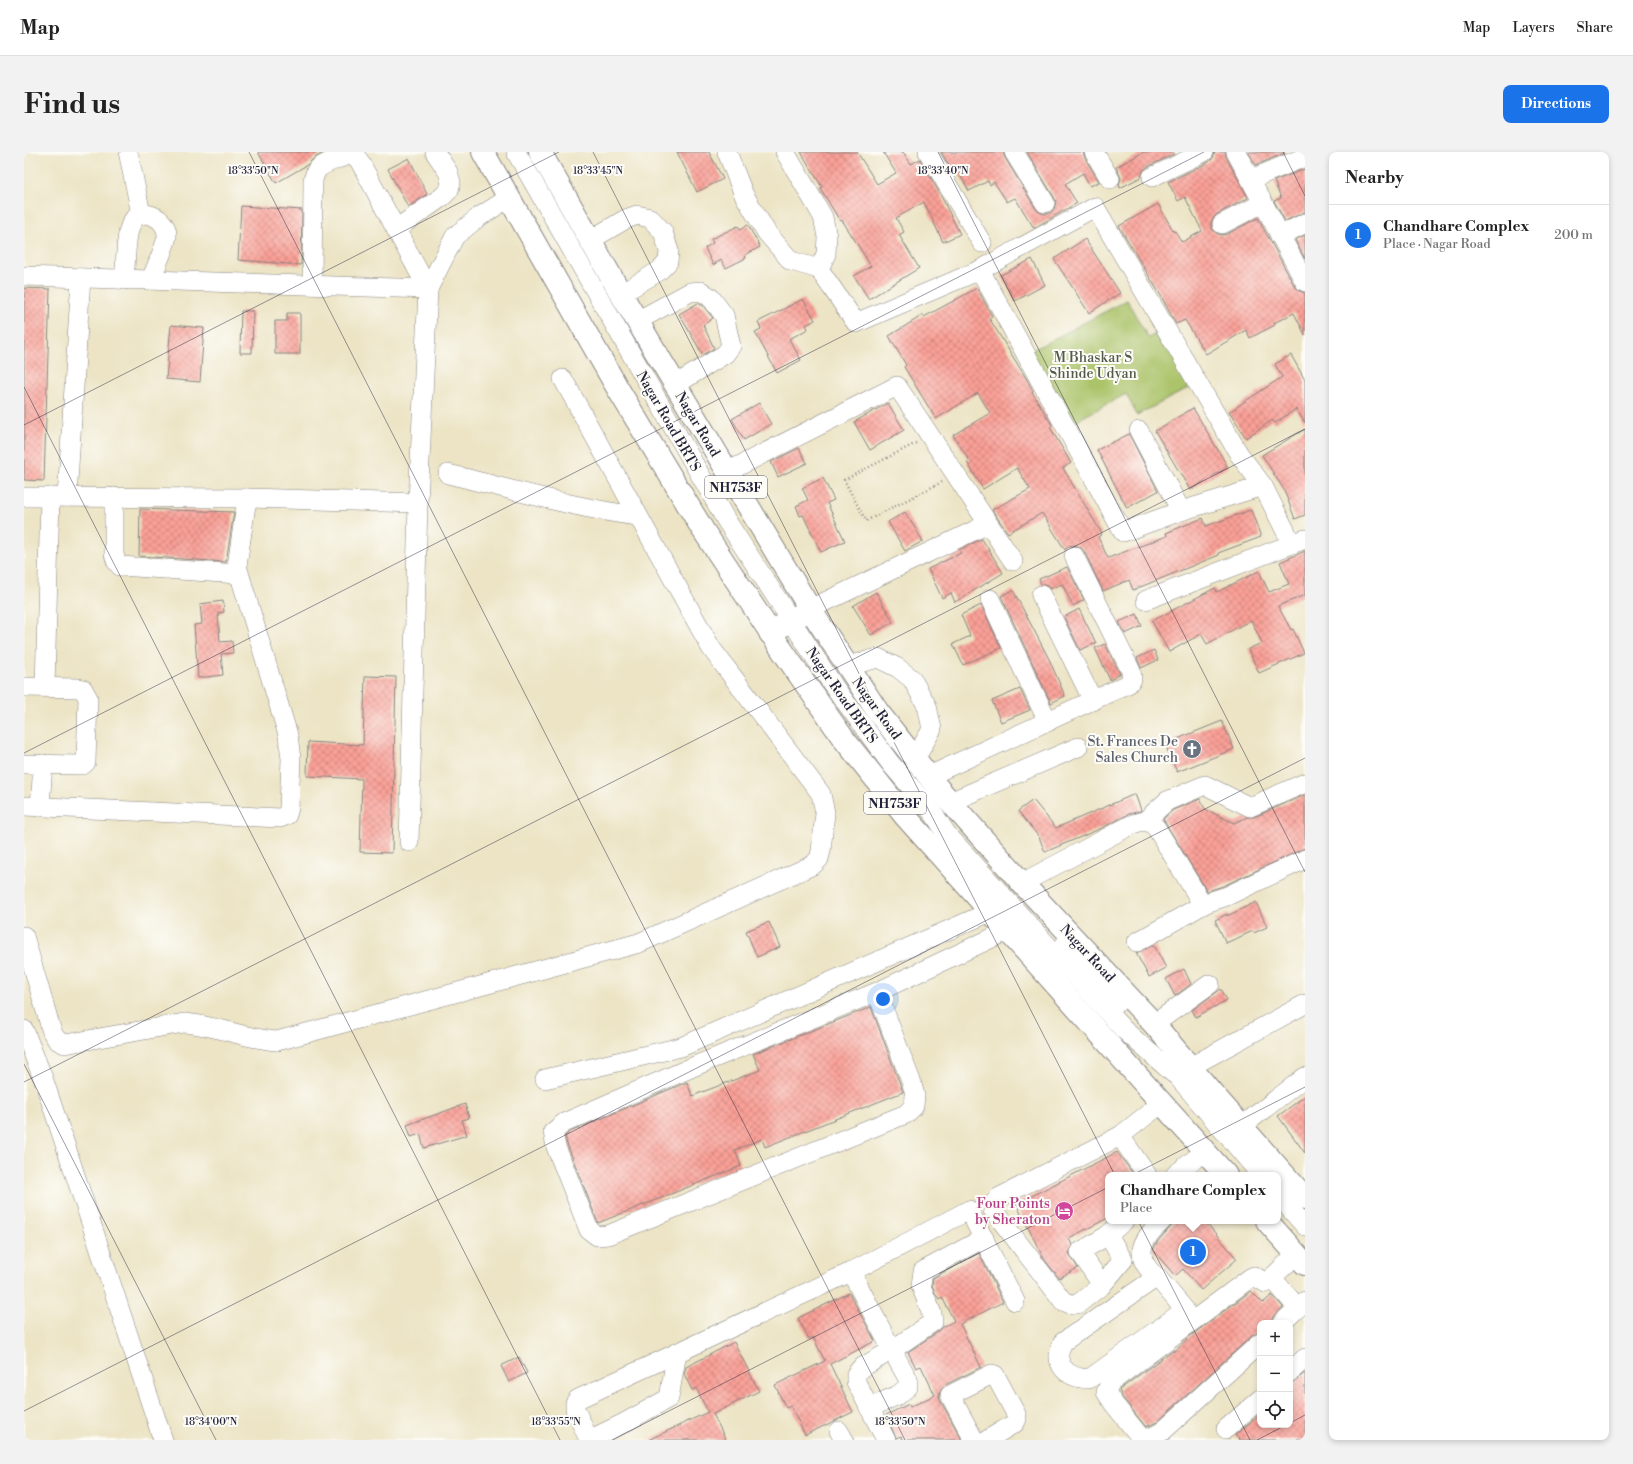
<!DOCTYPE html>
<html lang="en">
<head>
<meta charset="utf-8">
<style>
  :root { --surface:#fff; --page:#f2f2f2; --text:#222; --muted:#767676; --line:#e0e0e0; --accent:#1a73e8 }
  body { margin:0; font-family:"Libre Bodoni",serif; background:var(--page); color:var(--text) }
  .controls { position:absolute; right:12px; bottom:12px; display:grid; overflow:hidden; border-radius:8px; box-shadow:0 2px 6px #0003 }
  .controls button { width:36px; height:36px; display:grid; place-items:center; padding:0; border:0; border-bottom:1px solid var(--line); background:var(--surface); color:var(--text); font:20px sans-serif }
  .you { position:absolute; left:859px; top:847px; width:14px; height:14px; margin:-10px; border:3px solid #fff; border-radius:50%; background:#1a73e8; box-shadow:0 0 0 6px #1a73e833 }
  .badge { display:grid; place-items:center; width:26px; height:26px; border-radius:50%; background:var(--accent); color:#fff; font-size:13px; font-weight:700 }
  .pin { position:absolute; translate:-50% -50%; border:2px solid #fff; box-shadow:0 1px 4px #0006 }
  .popup { position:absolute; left:1081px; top:1020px; width:176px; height:52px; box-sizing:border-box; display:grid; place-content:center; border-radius:8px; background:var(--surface); filter:drop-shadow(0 1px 3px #0005); font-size:13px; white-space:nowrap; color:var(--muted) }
  .popup b { font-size:15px; color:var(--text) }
  .popup::after { content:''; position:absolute; left:50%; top:100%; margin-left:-8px; border:8px solid transparent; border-top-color:var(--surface) }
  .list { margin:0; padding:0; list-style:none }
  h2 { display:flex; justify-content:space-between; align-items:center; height:52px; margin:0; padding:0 16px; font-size:17px }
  h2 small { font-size:13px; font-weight:400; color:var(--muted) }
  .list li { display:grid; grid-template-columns:26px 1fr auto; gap:12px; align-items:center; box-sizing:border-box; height:60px; padding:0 16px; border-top:1px solid var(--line) }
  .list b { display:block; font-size:15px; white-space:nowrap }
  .list p { margin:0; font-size:13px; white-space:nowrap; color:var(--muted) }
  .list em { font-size:13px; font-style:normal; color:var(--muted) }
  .icon { flex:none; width:22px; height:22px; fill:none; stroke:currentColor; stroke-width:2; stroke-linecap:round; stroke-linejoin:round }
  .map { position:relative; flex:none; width:1281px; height:1288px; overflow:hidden; border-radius:8px }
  header { display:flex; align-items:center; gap:24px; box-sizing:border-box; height:56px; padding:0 20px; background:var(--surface); border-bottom:1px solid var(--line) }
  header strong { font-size:19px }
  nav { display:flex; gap:22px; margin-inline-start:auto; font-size:14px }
  .intro { display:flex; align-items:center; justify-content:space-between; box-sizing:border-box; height:96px; padding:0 24px }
  h1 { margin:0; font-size:28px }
  .button { padding:10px 18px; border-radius:8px; background:var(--accent); color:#fff; font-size:14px; font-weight:700 }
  main { display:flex; gap:24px; padding:0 24px }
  aside { flex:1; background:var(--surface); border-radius:8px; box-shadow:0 2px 6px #0003 }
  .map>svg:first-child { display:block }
  .park { fill:#abc369; stroke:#667252 }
  .building { fill:url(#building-cross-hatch) }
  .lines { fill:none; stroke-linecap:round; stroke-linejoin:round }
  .minor-casing { stroke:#878380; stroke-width:20 }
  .highway-casing { stroke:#878380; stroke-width:24 }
  .path { stroke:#878380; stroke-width:2.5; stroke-dasharray:1 3; stroke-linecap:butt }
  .minor { stroke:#fff; stroke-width:19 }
  .highway { stroke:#fff; stroke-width:22 }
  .ticks { fill:none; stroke:#22223b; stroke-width:1; stroke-opacity:0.45 }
  .labels { text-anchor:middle; stroke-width:4; stroke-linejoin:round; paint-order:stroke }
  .shield { fill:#fdfcf7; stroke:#646373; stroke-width:1 }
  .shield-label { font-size:13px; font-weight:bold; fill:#22223b }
  .park-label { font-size:14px; fill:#525a4b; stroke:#fdfcf7 }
  .street-label { font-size:14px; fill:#22223b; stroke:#fdfcf7 }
  .worship-label { font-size:14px; fill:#5b616d; stroke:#fdfcf7; text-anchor:end }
  .hotel-label { font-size:14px; fill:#b23c85; stroke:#fdfcf7; text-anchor:end }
  .ticks-label { font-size:10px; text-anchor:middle; fill:#22223b; stroke:#fdfcf7; stroke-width:4; stroke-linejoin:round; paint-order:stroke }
</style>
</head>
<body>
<header>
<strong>Map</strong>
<nav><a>Map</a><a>Layers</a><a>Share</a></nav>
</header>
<div class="intro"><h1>Find us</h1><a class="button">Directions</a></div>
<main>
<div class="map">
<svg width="1281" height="1288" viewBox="0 0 1281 1288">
  <defs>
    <pattern id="building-cross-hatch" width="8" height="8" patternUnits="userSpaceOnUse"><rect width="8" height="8" fill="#faa097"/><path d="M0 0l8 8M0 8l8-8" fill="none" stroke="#ca827c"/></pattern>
  </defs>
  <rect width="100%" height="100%" fill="#fdfcf7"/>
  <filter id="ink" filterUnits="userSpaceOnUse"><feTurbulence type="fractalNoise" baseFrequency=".025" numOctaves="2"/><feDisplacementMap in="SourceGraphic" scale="8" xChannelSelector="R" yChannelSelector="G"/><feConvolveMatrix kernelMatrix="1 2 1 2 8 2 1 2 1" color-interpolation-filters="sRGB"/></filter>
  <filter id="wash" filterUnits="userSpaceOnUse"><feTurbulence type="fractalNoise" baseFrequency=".012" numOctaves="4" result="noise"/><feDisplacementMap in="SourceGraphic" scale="16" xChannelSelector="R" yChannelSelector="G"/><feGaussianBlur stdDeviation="0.9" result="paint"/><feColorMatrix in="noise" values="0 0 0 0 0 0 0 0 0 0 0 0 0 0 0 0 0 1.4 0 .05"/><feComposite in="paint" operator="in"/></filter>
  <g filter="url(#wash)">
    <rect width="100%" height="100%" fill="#ece4c5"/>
    <polygon class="park" points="1103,148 1124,186 1138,179 1167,235 1113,263 1102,242 1044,273 1005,200"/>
    <g id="blocks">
      <g class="building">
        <polygon points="234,0 301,0 289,7 283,13 252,31"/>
        <polygon points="653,0 685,0 699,27 673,40"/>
        <polygon points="777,0 833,0 853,32 872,21 859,0 879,0 887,12 896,7 916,42 936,82 919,90 900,50 872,66 880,80 875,83 895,116 845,147 830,124 847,114 818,68 816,69 796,36 798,35"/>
        <polygon points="917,0 979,0 981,6 1012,57 1015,60 1021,62 1026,61 1030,57 1032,50 1030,45 1003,0 1059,0 1061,6 1075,30 1066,34 1059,21 1041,32 1053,51 1010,76 991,46 983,50 970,30 966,33 964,29 945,39 933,18 929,20"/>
        <polygon points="1120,0 1149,0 1150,2 1123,15 1119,19 1117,25 1096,36 1095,33 1097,26 1092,15"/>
        <polygon points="1191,0 1201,0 1202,5 1224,46 1193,62 1189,66 1187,71 1188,77 1192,81 1197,83 1203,82 1234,66 1271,135 1276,139 1281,141 1281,183 1270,161 1250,171 1251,173 1226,186 1222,178 1182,202 1161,168 1152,172 1137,144 1095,74 1134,52 1150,80 1151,79 1158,90 1178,79 1161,45 1154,49 1144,30 1185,10 1189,6"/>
        <polygon points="1224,0 1260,0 1261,1 1232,13"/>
        <polygon points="385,6 403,42 384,55 364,17"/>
        <polygon points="1281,17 1281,60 1261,69 1250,49 1257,46 1250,29"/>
        <polygon points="217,54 278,58 277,113 214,108"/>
        <polygon points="724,73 736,95 721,103 722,106 702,116 697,108 689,113 681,96 689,91 687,87 714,74 716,77"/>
        <polygon points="1281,83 1281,107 1271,88"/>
        <polygon points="1061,87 1096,141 1065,161 1030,107"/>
        <polygon points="1008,107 1021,133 991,149 977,123"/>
        <polygon points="0,136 26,137 20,329 0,328"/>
        <polygon points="953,136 968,164 965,166 1002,226 1009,239 1008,240 1028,273 1026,275 1047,311 1039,316 1078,382 1074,385 1084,406 1143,384 1142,381 1179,366 1182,374 1227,358 1237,385 1194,401 1195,403 1109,438 1105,428 1079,439 1060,399 1056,395 1050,393 1045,394 1041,398 1018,361 984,381 968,358 1006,337 993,316 959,337 943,310 945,308 929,283 966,261 954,241 912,267 880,215 882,213 865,184 899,163 900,165"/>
        <polygon points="779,147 791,168 782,173 784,177 765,187 777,208 753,221 731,180 737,177 734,170"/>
        <polygon points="674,151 679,154 689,166 679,173 690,196 679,203 655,162"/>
        <polygon points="217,159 229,159 228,201 216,201"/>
        <polygon points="263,161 276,161 276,202 251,202 251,169 263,169"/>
        <polygon points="147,173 180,176 176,230 142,227"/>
        <polygon points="1267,203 1281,228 1281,271 1272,257 1251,271 1248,268 1222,286 1205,260 1258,225 1251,212"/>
        <polygon points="735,251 747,272 720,288 708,267"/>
        <polygon points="864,251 880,278 846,298 830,270"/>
        <polygon points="1169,256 1204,315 1166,338 1131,279"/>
        <polygon points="1281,277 1281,363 1271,367 1260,338 1238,303"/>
        <polygon points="1105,282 1134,339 1103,356 1073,298"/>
        <polygon points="775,296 783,311 754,325 747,310"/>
        <polygon points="799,326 810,348 803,351 821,389 797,400 779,363 776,364 772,354 784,348 778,336"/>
        <polygon points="116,357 210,360 202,410 115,404"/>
        <polygon points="881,360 899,389 881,399 864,370"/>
        <polygon points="958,387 979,421 931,450 927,441 918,446 904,417 937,401 935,398"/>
        <polygon points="1281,399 1281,443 1254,454 1267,478 1269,477 1280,501 1235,521 1224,497 1238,491 1227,468 1183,492 1177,482 1145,500 1128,469 1191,436 1193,440 1235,419 1245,440 1265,432 1256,410"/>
        <polygon points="1043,415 1060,448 1049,454 1038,432 1026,437 1023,434 1017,432 1015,427"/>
        <polygon points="989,438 1025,507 1041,544 1027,551 977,444"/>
        <polygon points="852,440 869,470 847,483 829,454"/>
        <polygon points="199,449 200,460 194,461 196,490 208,489 209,501 197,502 199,523 174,526 170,473 178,472 176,452"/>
        <polygon points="957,453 977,496 939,513 929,492 946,484 937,463"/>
        <polygon points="1055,457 1072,491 1056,498 1040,465"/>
        <polygon points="1113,462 1118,474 1101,482 1095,470"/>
        <polygon points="1081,492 1096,522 1086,528 1071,496"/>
        <polygon points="1130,498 1134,508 1117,516 1113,506"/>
        <polygon points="341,524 372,525 368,701 336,700 338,627 283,624 284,590 339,593"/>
        <polygon points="996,537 1006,558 977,570 968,549"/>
        <polygon points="1198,569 1210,597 1153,620 1141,592"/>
        <polygon points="1111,642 1117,658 1116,659 1105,662 1078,676 1021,700 1015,685 994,659 1009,648 1032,676"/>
        <polygon points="1281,643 1281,696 1199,734 1183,739 1139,667 1149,658 1176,647 1181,657 1210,671 1223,665 1230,665"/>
        <polygon points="1232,750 1243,775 1230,781 1229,779 1202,791 1191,768 1203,762 1203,764"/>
        <polygon points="745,770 756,795 733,805 722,779"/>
        <polygon points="1130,793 1142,816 1125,825 1112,801"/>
        <polygon points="1160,817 1167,832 1151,844 1142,827"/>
        <polygon points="1197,837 1203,848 1172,865 1168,858"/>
        <polygon points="847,855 879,940 741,995 738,987 711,998 717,1014 574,1071 543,992 541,984 546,980 663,930 668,944 736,918 729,902"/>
        <polygon points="1281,944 1281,1001 1254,964"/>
        <polygon points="441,952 445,966 438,968 443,983 400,996 396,982 387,985 383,973"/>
        <polygon points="1093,1000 1110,1023 1084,1023 1084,1066 1045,1086 1048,1093 1045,1101 1054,1116 1035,1126 1020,1107 992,1052"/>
        <polygon points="1152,1069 1181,1069 1213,1107 1177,1138 1159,1117 1151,1124 1129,1098 1134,1089"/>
        <polygon points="955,1101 979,1150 936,1172 957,1215 921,1233 917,1237 915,1243 916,1248 938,1288 879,1288 877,1284 872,1286 862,1263 885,1252 886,1255 911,1243 897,1214 892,1216 884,1200 915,1179 919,1175 930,1169 918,1145 915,1147 911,1141 908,1133 909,1126"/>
        <polygon points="1227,1139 1239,1151 1248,1143 1259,1155 1250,1163 1246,1171 1236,1171 1236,1180 1229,1183 1133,1270 1122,1275 1098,1245 1095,1238 1149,1198 1150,1199 1165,1185"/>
        <polygon points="825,1141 851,1189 806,1212 829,1260 781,1283 767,1254 762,1256 751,1233 801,1209 789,1185 785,1187 774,1166"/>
        <polygon points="710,1190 735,1239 689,1262 702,1288 624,1288 684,1260 672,1236 668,1238 660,1222 662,1215"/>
        <polygon points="495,1205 503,1221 485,1230 477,1214"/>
        <polygon points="1281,1221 1281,1288 1216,1288 1211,1283 1236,1262 1236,1273 1266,1273 1266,1232"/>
      </g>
    </g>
  </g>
  <g filter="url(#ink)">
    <use href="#blocks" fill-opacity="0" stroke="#878380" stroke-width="1"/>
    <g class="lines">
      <g class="minor-casing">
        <g id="minor">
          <polyline points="492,0 702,368 809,533 867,612 910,662 922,681 1099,877 1150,922"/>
          <polyline points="703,0 720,43 743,81 767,109 795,117 832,171 956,118 1071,55 1215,302 1239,334 1268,392"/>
          <polyline points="761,0 799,65 803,85 802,102 795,117"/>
          <polyline points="904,0 958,91"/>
          <polyline points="990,0 1021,51"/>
          <polyline points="1070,0 1086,27"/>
          <polyline points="1212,0 1281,130"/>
          <polyline points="105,4 117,62"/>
          <polyline points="1128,25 1180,0"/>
          <polyline points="1227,27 1281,5"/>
          <polyline points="1198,72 1239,51"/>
          <polyline points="372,77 418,45 425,38 427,30 424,20 411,0"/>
          <polyline points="1256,84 1281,71"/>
          <polyline points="566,88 602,67 613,63 626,66 639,80 645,99 644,110 635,119 597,142"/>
          <polyline points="956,118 1099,380 1157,359 1239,334"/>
          <polyline points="0,124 404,137 394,351"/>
          <path d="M100 128C102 113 101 85 107 72 116 52 144 66 143 84 142 93 130 119 127 128"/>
          <path d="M288 133 289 28C290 26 291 21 292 19 298 11 322 3 331 3L336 10 404 137"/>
          <polyline points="404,137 431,84 455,65 485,46"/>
          <polyline points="613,169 666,140 677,139 687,146 700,163 707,194 701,202 651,233"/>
          <polyline points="1115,279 1157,359"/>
          <polyline points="703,320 873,234 989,409"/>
          <path d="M424 322C487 337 550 356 614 364"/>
          <polyline points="0,345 223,346 213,414 264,583 267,607 265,656 263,663 256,666 0,654"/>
          <polyline points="43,345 57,126"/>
          <polyline points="90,345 90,402 92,409 96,414 214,422"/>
          <polyline points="223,346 394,351 385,690"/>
          <polyline points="1017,443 1069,549"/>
          <polyline points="966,447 1024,570"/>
          <polyline points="1122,448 1281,387"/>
          <polyline points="786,457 964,372"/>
          <polyline points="824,514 854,506 874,516 888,527 903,554 908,577 891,607"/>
          <polyline points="0,535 54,536 59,537 64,546 62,610 59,613 55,613 0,612"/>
          <polyline points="21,535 26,345"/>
          <polyline points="905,624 1104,532 1108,527 1107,519 1050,404"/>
          <polyline points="926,650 1054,595"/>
          <polyline points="16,655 19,612"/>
          <polyline points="1122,668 1143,649 1181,633 1226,655 1281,631"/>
          <path d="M998 731 1109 672C1120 668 1125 667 1133 677L1176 748 1182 751 1203 744 1281 707"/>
          <path d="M0 784 28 880 33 888 41 892 160 871C192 873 221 887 253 889L615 791 789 713 795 707 797 699 801 661 797 642 687 496 539 227"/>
          <polyline points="1113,790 1182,751"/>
          <polyline points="1041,792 1093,851"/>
          <polyline points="853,840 887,929 891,943 890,954 882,962 584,1083 573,1084 565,1078 532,995 529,980 540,971 678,911 853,840 983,779"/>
          <polyline points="1130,872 1186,832"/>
          <polyline points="0,878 19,926 139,1288"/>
          <polyline points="1143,912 1237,1023"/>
          <polyline points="1166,915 1281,852"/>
          <polyline points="521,927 657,895 966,760"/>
          <polyline points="1218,974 1281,925"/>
          <polyline points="1096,984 1123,1023"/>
          <polyline points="1151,1023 1181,999"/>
          <polyline points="1254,1043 1281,1074"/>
          <polyline points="1100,1069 1084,1083 1099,1108 1078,1133 1054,1152 1046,1152 1039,1149 969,1058 970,1051 974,1046 1096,984 1138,951"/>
          <polyline points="827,1120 868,1198 837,1216 832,1222 832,1230 862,1288"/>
          <path d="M1133 1125 1161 1158 1065 1227C1043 1226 1027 1212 1039 1190L1133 1125C1108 1105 1117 1088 1138 1069"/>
          <polyline points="1248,1126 1274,1156"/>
          <polyline points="1078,1133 1056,1100 1084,1083"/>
          <polyline points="1258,1171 1281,1149"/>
          <polyline points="1236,1191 1139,1279 1128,1285 1118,1287 1089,1251 1082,1240 1086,1231 1226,1126 1230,1124 1242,1131 1273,1102"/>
          <polyline points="1266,1220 1281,1206"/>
          <polyline points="845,1256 874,1243 884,1235 884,1227 868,1198 909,1170 908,1162 897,1134 899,1119 960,1086"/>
          <polyline points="1202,1277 1236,1247"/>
          <polyline points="815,1279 820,1288"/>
          <polyline points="565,1288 551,1257 551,1251 554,1247 827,1120 945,1058 991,1149"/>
          <polyline points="565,1288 600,1271 645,1246 653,1200"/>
          <polyline points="950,1288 926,1243 968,1222 971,1223 992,1262 993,1267 991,1271 963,1288"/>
        </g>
      </g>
      <g class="highway-casing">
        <g id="highway">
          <polyline points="459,0 594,237 679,378 758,498 819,586 881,664 1202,1023"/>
          <polyline points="516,0 597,142 786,457 854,560 914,636 998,731 1130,872 1189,942 1281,1046"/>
          <polyline points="746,481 786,457"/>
          <polyline points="1243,1069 1281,1112"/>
        </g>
      </g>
      <polyline class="path" points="892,291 820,328 842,369 918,330"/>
      <use href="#minor" class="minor"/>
      <use href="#highway" class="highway"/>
    </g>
  </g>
  <path class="ticks" d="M225 0 881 1288M569 0 1226 1288M914 0 1281 720M1259 0 1281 44M0 235 536 1288M0 273 535 0M0 601 1180 0M0 912 192 1288M0 930 1281 277M0 1259 1281 606M1266 1271 1281 1263M588 1288 1281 935M1233 1288 1262 1273"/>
  <defs>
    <g id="church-disc" transform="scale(1)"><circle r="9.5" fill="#6b7280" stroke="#fdfcf7"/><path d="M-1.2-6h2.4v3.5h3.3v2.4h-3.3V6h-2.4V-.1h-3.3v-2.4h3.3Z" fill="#fff"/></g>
    <g id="hotel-disc" transform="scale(1)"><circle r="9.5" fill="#d1479c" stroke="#fdfcf7"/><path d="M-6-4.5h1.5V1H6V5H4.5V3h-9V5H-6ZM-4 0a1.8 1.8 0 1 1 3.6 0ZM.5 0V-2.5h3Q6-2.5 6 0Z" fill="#fff"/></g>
  </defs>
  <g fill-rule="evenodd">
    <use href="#church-disc" x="1168" y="597"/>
    <use href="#hotel-disc" x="1040" y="1059"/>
  </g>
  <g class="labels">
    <g class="shield">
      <rect x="681" y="324" width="62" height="22" rx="3"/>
      <rect x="840" y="640" width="62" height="22" rx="3"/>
    </g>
    <g class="shield-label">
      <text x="712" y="340">NH753F</text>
      <text x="871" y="656">NH753F</text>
    </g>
    <g class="park-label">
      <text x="1069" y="210">M Bhaskar S<tspan x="1069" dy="16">Shinde Udyan</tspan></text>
    </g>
    <g class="street-label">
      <text transform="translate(645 269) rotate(60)" y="5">Nagar Road BRTS</text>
      <text transform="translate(674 272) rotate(59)" y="5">Nagar Road</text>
      <text transform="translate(818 543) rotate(55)" y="5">Nagar Road BRTS</text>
      <text transform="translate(853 556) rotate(54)" y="5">Nagar Road</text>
      <text transform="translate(1064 801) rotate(47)" y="5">Nagar Road</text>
    </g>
    <g class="worship-label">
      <text x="1154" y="594">St. Frances De<tspan x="1154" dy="16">Sales Church</tspan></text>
    </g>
    <g class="hotel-label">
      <text x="1026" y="1056">Four Points<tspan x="1026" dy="16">by Sheraton</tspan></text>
    </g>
  </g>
  <g class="ticks-label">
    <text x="229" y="22">18°33'50"N</text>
    <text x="574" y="22">18°33'45"N</text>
    <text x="919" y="22">18°33'40"N</text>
    <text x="187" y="1273">18°34'00"N</text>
    <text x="532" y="1273">18°33'55"N</text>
    <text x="876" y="1273">18°33'50"N</text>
  </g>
</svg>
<div class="controls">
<button>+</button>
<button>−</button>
<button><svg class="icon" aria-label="locate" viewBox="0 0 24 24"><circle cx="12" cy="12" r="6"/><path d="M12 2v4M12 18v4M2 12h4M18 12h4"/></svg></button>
</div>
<div class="you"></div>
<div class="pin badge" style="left:1169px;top:1100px">1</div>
<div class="popup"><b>Chandhare Complex</b>Place</div>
</div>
<aside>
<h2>Nearby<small></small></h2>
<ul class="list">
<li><span class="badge">1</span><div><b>Chandhare Complex</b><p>Place · Nagar Road</p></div><em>200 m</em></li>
</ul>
</aside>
</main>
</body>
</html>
